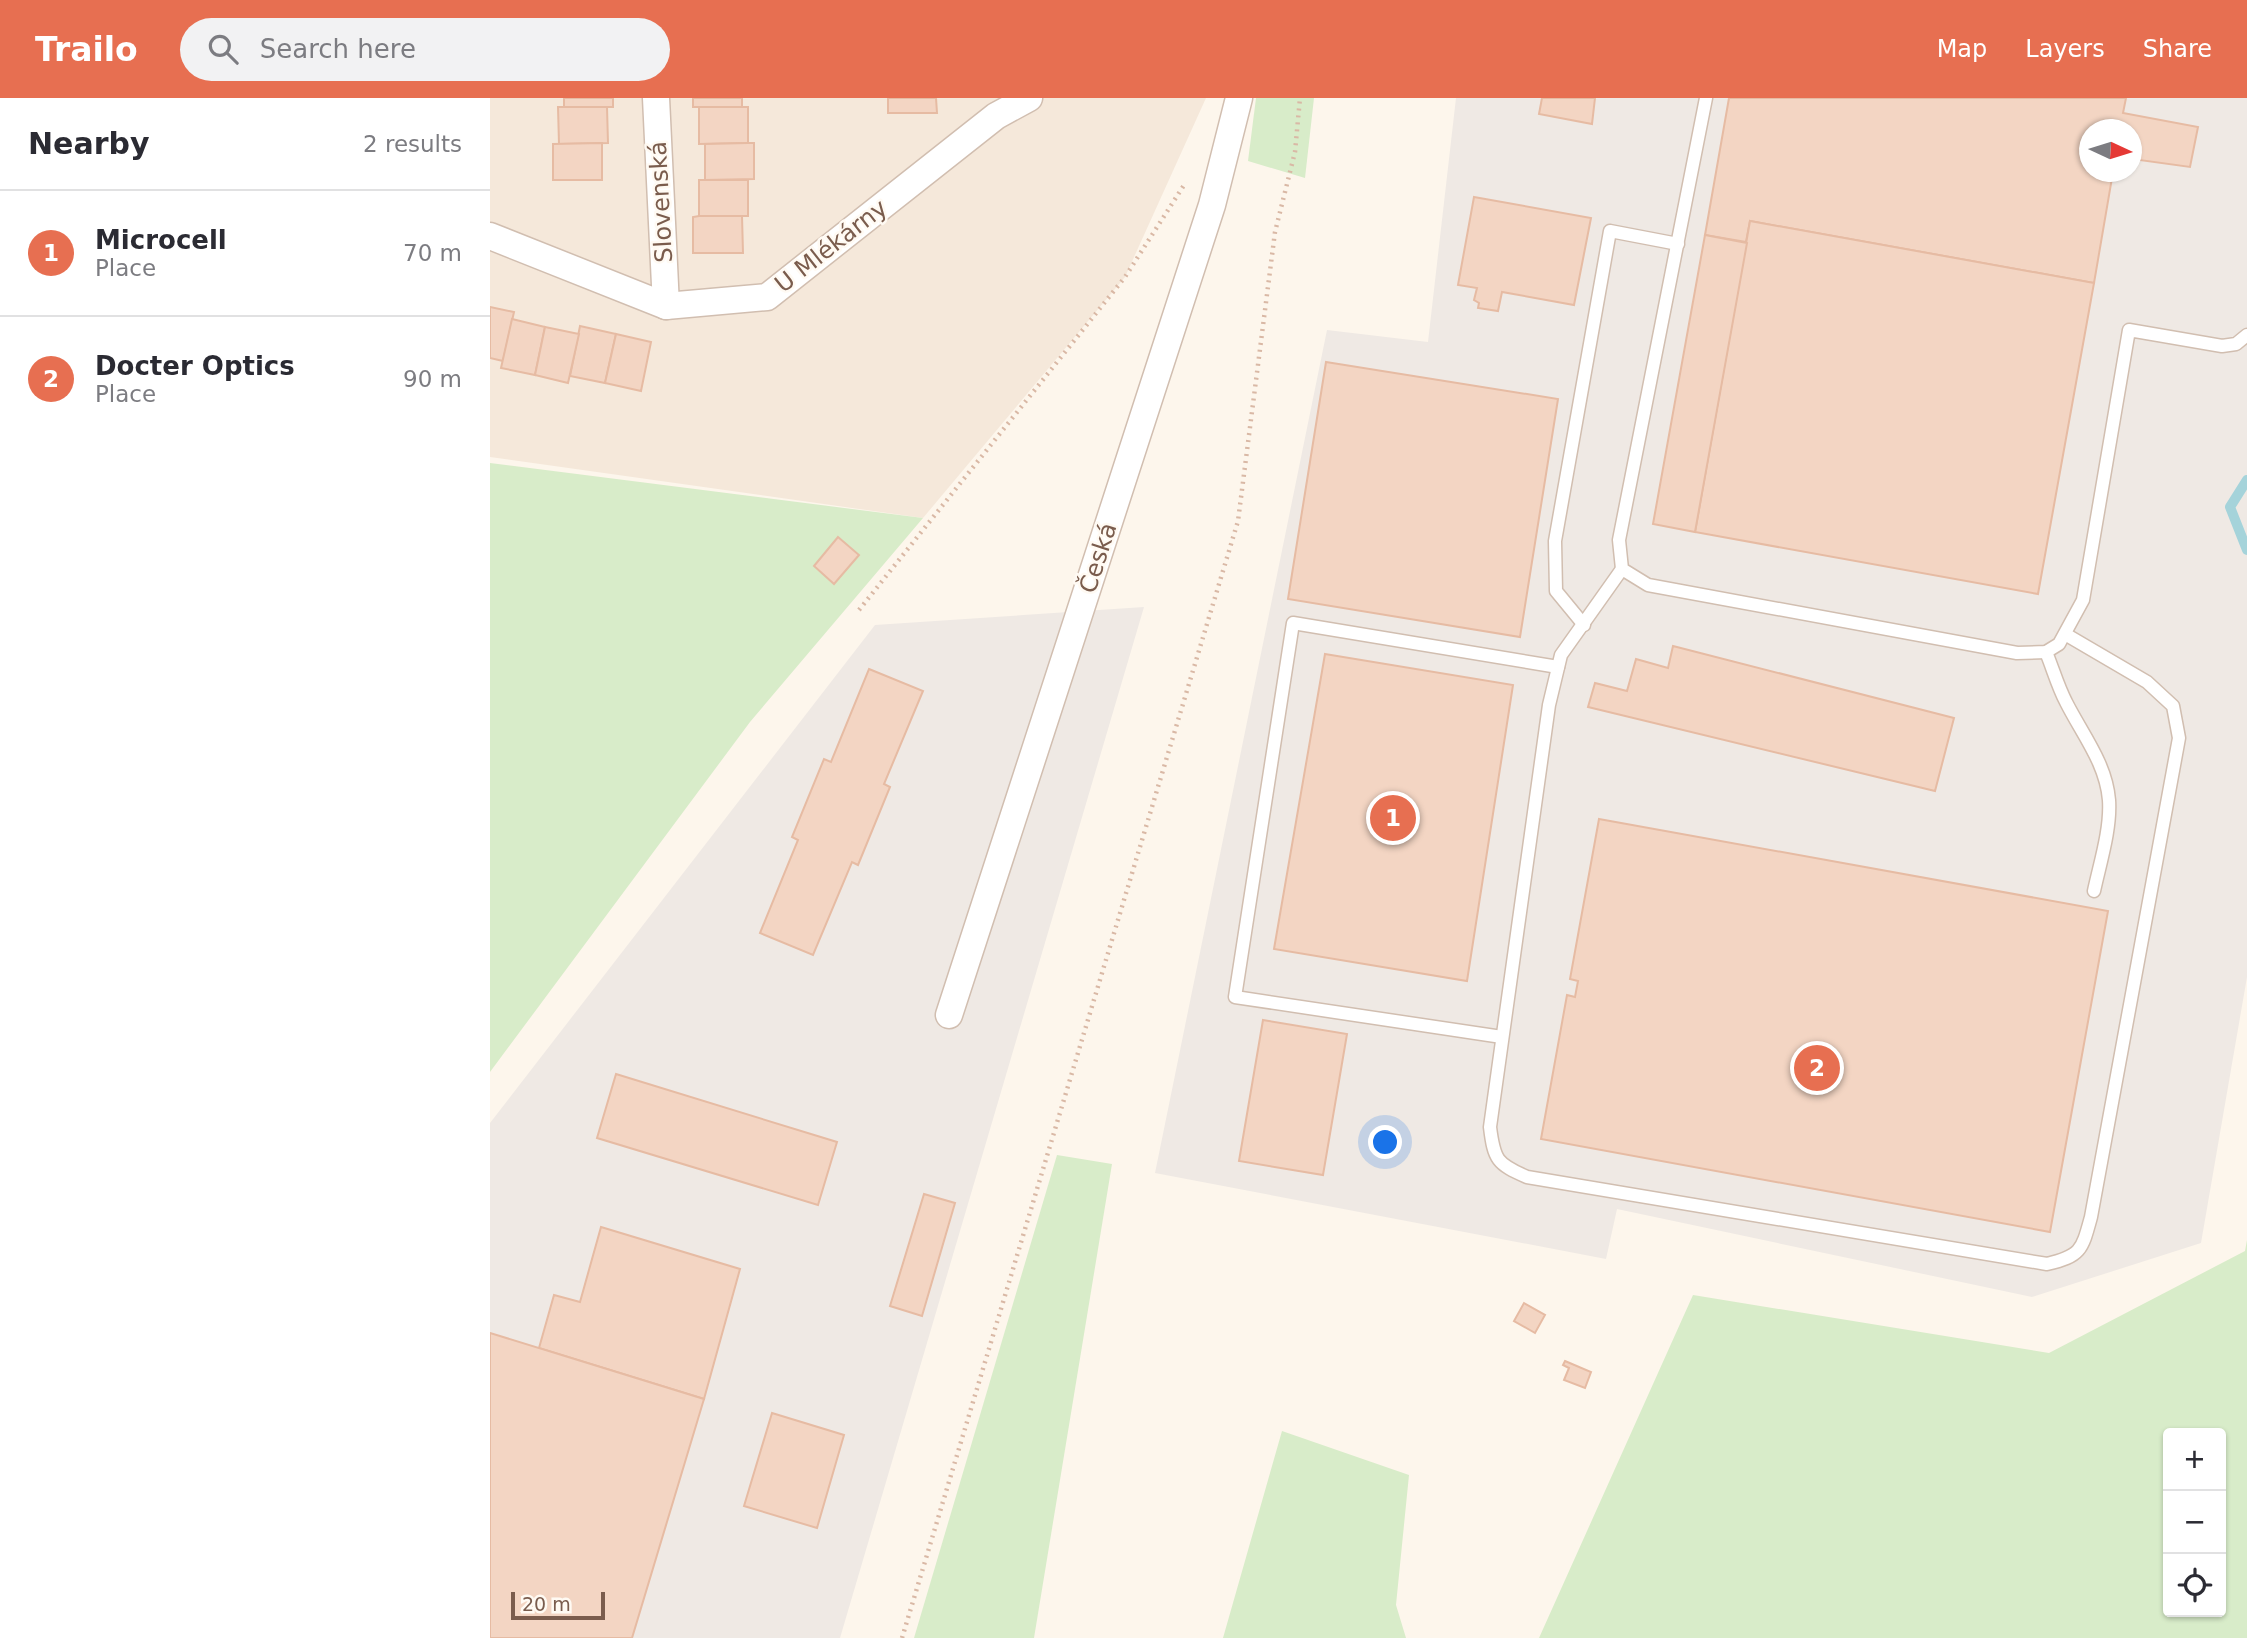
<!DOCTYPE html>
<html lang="en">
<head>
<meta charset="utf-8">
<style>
  :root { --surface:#fff; --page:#f2f2f3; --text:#2b2b33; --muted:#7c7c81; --line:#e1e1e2; --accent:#e76f51 }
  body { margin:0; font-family:"DejaVu Sans",sans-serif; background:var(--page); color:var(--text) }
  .controls { position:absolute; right:21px; bottom:21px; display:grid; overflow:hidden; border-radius:7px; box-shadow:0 2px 5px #0004 }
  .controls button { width:63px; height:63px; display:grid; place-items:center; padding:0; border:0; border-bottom:2px solid var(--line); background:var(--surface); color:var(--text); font:35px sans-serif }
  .compass { position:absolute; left:1589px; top:21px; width:63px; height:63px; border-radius:50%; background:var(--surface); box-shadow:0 2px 5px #0004; rotate:94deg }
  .scale { position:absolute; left:21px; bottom:18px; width:94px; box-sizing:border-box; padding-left:7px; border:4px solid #7a5c4d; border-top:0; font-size:19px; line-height:24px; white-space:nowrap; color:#7a5c4d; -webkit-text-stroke:5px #fffaf3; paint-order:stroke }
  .you { position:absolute; left:896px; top:1045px; width:24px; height:24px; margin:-18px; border:5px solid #fff; border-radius:50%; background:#1a73e8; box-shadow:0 0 0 10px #1a73e833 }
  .badge { display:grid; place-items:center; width:46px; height:46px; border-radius:50%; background:var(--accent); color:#fff; font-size:23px; font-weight:700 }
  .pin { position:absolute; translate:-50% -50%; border:4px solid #fff; box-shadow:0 2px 7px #0006 }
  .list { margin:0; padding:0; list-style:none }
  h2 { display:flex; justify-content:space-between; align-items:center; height:91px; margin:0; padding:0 28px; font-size:30px }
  h2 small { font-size:23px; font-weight:400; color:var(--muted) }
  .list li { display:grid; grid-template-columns:46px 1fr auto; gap:21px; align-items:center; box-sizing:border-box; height:126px; padding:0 28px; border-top:2px solid var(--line) }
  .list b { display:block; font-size:26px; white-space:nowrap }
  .list p { margin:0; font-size:23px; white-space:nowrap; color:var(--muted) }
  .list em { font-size:23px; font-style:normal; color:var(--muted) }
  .icon { flex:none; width:38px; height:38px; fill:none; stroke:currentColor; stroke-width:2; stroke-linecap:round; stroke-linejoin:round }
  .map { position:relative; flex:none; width:1757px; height:1540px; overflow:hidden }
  header { display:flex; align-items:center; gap:42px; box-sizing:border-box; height:98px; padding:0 35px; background:var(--accent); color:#fff }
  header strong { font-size:33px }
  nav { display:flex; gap:38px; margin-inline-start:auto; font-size:24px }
  .search { width:490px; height:63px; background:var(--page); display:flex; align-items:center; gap:18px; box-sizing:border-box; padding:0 24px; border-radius:38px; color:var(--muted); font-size:26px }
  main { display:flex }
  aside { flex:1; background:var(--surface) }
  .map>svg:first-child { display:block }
  .residential { fill:#f5e8da }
  .industrial { fill:#efe9e4; fill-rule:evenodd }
  .green { fill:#d8ecc9; fill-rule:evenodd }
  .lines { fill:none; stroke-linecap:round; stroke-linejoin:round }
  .stream { stroke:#a5d3da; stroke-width:10 }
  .building { fill:#f3d5c3; stroke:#e6bba3; stroke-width:2 }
  .lane-casing { stroke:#d1beb0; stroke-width:15 }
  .street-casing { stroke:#d1beb0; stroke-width:29 }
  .path { stroke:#d9b8a5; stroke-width:4.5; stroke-dasharray:2 5; stroke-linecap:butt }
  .lane { stroke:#fff; stroke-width:12 }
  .street { stroke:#fff; stroke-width:26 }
  .labels { text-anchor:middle; stroke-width:5; stroke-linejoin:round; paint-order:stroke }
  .street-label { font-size:24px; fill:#7a5c4d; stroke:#fffaf3 }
</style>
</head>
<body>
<header>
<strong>Trailo</strong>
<div class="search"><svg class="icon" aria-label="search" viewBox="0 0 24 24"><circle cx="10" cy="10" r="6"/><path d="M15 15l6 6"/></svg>Search here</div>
<nav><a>Map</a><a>Layers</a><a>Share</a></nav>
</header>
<main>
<aside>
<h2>Nearby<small>2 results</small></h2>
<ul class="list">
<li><span class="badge">1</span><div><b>Microcell</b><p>Place</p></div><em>70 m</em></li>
<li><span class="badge">2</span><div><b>Docter Optics</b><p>Place</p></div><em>90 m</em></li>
</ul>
</aside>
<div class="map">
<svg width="1757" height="1540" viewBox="0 0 1757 1540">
  <rect width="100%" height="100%" fill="#fdf6ec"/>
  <polygon class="residential" points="0,0 716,0 635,179 433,420 0,359"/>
  <g class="industrial">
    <path d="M966 0H1757V879L1711 1145 1542 1199 1127 1111 1116 1161 665 1075 837 232 938 244ZM1600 32H1642V74H1600Z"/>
    <polygon points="654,509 350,1540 0,1540 0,1025 385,527"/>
  </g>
  <g class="green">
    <polygon points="766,0 824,0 815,80 758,63"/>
    <polygon points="0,365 433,420 260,624 0,974"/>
    <polygon points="567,1057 622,1066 544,1540 424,1540"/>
    <path d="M1757 1142V1540H1049L1203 1197 1559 1255 1755 1153ZM1678 1335H1731V1514H1678Z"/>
    <polygon points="792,1333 919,1377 906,1507 916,1540 733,1540"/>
  </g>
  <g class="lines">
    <polyline class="stream" points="1757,382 1740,409 1757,452"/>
  </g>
  <g class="building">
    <rect x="74" y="0" width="49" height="9"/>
    <rect x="203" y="0" width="49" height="9"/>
    <polygon points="398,0 446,0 447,15 398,15"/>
    <polygon points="1052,0 1105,0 1102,26 1049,16"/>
    <polygon points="1239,0 1636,0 1633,15 1708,29 1700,69 1642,61 1642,32 1600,32 1600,74 1623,74 1604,185 1260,123 1256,144 1215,137"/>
    <polygon points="68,9 117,9 118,45 69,46"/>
    <polygon points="209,9 258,9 258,45 209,46"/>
    <polygon points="112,45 112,82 63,82 63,46"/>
    <polygon points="258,45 264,45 264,81 215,82 215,46"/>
    <rect x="209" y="82" width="49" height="36"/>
    <polygon points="984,99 1101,120 1084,207 1012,194 1008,213 988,210 989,205 984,202 987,190 968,187"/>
    <polygon points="209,118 252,118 253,155 203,155 203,119"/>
    <polygon points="1260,123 1604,185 1548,496 1205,434"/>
    <polygon points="1215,137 1257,145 1205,434 1163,426"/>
    <polygon points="0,209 24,214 13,263 0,260"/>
    <polygon points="22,221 55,229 45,277 11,270"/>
    <polygon points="90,228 126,236 115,285 80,278"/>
    <polygon points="55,229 89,236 78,285 45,277"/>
    <polygon points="126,236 161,244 151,293 115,285"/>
    <polygon points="836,264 1068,301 1030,539 798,501"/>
    <polygon points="348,439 369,457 344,486 324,468"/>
    <polygon points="1183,548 1464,620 1445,693 1098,609 1105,585 1137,593 1146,561 1178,570"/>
    <polygon points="835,556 1023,587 977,883 784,851"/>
    <polygon points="379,571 433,593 394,686 400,689 368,767 362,764 323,857 270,835 308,742 302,739 334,661 341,664"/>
    <polygon points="1109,721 1618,813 1560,1134 1051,1041 1077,897 1085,899 1088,883 1080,881"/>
    <polygon points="773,922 857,936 833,1077 749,1063"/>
    <polygon points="126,976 347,1044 328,1107 107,1040"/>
    <polygon points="434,1096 465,1105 432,1218 400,1208"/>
    <polygon points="111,1129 250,1171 214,1301 49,1250 64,1197 90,1204"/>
    <polygon points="1034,1205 1055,1217 1045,1235 1024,1223"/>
    <polygon points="0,1235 214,1301 142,1540 0,1540"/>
    <polygon points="1075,1263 1101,1274 1095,1290 1074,1282 1079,1270 1073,1267"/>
    <polygon points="282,1315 354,1337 327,1430 254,1408"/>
  </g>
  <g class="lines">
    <g class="lane-casing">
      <g id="lane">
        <polyline points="1216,0 1129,442 1132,471 1158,487 1527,555 1556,554 1569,546 1593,502 1639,232 1732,248 1746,246 1757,237"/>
        <path d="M1132 471 1071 557 1059 607 1000 1029C1004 1062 1007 1066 1037 1079L1557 1166C1591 1158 1592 1152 1601 1119L1689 640 1683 608 1657 584 1575 536"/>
        <polyline points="1094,527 1066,493 1065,443 1120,133 1188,146"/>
        <path d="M1556 554C1563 571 1568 589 1576 604 1592 636 1616 665 1619 702 1621 731 1610 765 1604 793"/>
        <polyline points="1012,939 745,899 803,525 1068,569"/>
      </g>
    </g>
    <g class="street-casing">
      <g id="street">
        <polyline points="166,0 176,208"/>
        <polyline points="0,138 176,208 277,199 506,18 539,0"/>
        <polyline points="459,917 722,107 749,0"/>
      </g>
    </g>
    <g class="path">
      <polyline points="369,512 635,179 696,84"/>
      <polyline points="412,1540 748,423 785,134 805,54 810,0"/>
    </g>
    <use href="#lane" class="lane"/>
    <use href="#street" class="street"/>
  </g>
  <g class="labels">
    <g class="street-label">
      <text transform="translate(171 104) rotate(-93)" y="8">Slovenská</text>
      <text transform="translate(341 148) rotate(-38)" y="8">U Mlékárny</text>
      <text transform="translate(608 460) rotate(-72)" y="8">Česká</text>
    </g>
  </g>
</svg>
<div class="controls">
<button>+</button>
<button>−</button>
<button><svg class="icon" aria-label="locate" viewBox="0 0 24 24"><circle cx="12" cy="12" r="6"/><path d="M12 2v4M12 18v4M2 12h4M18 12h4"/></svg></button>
</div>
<svg class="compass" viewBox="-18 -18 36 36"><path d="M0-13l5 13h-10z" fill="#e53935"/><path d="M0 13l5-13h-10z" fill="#7c7c81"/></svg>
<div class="scale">20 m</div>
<div class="you"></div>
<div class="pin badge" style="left:903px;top:720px">1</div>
<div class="pin badge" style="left:1327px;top:970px">2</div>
</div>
</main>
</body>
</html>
